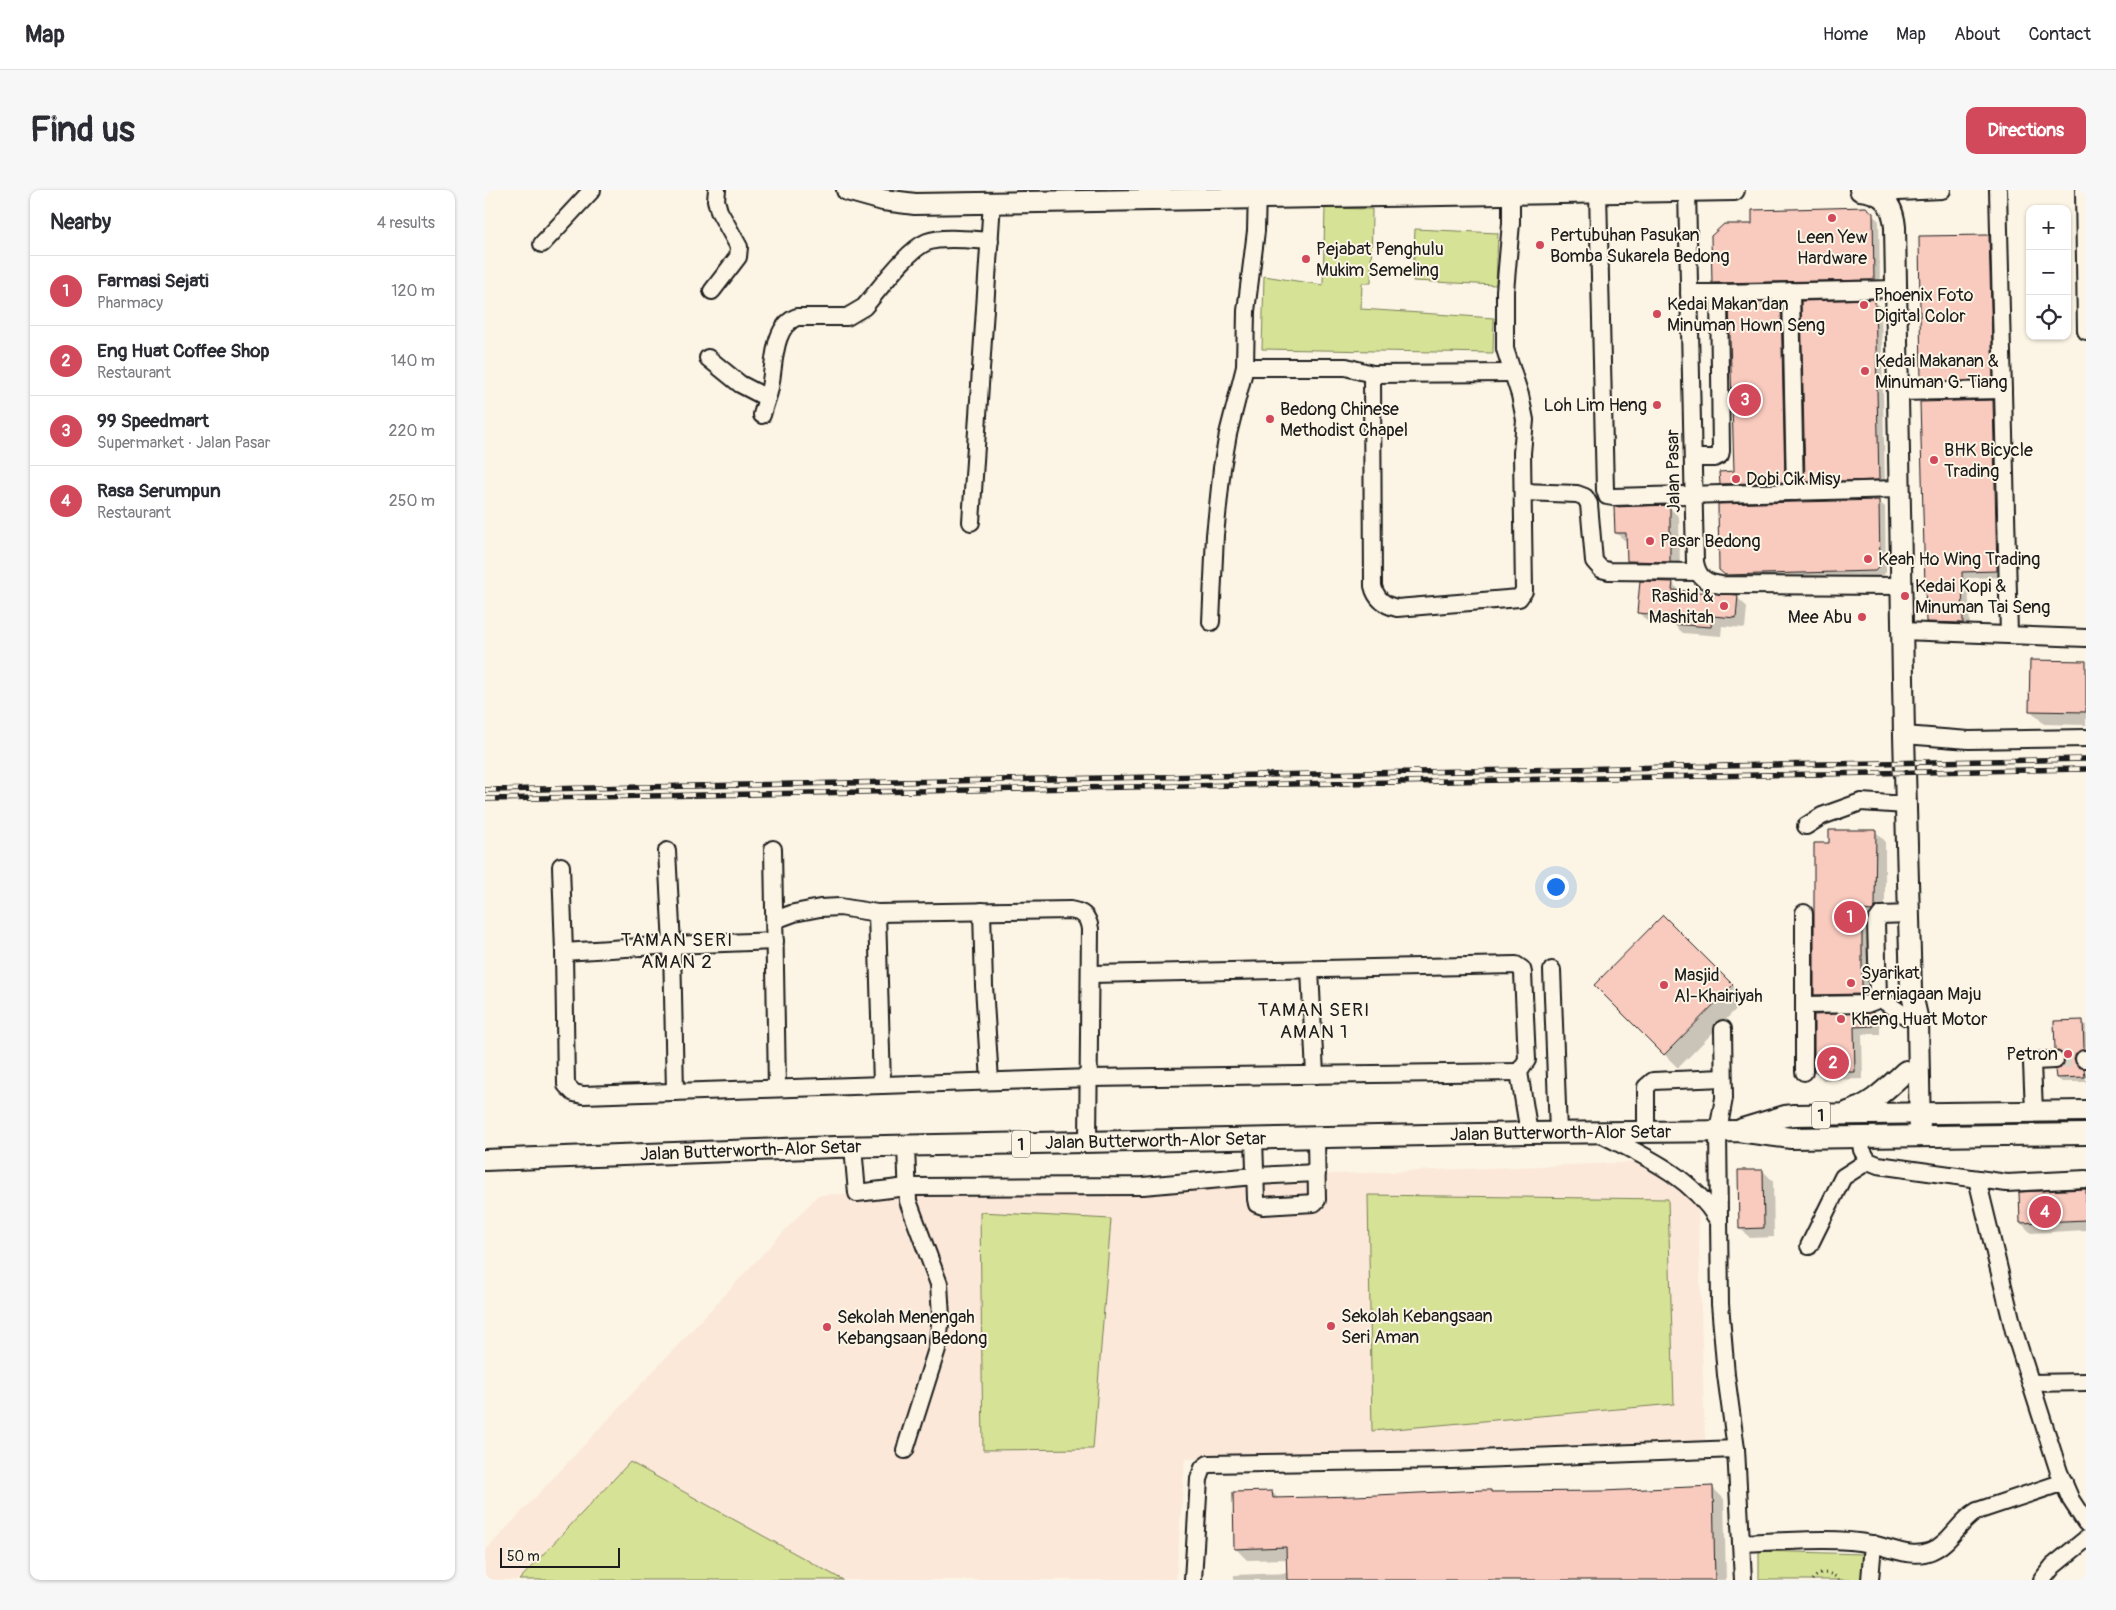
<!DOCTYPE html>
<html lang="en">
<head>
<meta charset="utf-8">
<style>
  :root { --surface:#fff; --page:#f7f7f7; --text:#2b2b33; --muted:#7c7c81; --line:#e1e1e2; --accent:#d1495b }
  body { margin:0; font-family:Pangolin,sans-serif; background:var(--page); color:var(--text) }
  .controls { position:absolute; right:15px; top:15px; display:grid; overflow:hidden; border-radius:10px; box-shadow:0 1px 4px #0004 }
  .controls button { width:45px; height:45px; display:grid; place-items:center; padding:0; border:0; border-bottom:1px solid var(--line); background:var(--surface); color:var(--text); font:25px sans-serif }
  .scale { position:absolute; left:15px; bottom:12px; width:120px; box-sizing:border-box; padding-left:5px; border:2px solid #1c1c1c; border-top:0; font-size:14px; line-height:18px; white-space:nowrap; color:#1c1c1c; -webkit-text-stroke:4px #fcf5e5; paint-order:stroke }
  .you { position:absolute; left:1070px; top:696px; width:18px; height:18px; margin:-12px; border:4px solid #fff; border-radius:50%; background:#1a73e8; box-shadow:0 0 0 8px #1a73e833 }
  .badge { display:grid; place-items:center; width:32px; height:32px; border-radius:50%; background:var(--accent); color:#fff; font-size:16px; font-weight:700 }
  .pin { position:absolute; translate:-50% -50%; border:2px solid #fff; box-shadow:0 1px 5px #0006 }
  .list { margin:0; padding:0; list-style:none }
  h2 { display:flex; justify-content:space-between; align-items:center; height:65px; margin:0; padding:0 20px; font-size:21px }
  h2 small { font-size:16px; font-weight:400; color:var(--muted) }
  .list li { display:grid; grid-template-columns:32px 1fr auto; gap:15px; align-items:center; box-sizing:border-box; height:70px; padding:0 20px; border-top:1px solid var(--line) }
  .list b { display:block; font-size:19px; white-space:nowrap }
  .list p { margin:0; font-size:16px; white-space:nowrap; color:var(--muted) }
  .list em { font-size:16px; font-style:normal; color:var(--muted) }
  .icon { flex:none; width:28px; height:28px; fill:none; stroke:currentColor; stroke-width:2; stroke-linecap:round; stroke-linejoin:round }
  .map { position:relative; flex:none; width:1601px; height:1390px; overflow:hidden; border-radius:10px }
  header { display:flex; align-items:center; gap:30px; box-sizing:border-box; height:70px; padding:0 25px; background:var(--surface); border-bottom:1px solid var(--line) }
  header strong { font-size:24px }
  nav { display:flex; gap:28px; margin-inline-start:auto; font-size:18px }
  .intro { display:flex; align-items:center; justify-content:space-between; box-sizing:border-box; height:120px; padding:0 30px }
  h1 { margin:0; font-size:35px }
  .button { padding:12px 22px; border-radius:10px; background:var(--accent); color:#fff; font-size:18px; font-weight:700 }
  main { display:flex; gap:30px; padding:0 30px }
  aside { flex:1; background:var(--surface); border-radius:10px; box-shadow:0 1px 4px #0004 }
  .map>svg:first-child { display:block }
  .built { fill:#fbe8d9 }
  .green { fill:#d6e295; stroke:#797f58 }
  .shadow { fill:#0003 }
  .building { fill:#f9cabe; stroke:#1c1c1c }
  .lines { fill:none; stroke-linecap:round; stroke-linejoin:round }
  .minor-tunnel { stroke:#dad4c7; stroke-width:16; stroke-dasharray:16 8; stroke-linecap:butt }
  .minor-casing { stroke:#1c1c1c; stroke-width:20 }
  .major-casing { stroke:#1c1c1c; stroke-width:24 }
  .path { stroke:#1c1c1c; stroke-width:3; stroke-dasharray:1 4; stroke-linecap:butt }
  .minor { stroke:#fcf5e5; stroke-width:16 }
  .major { stroke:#fcf5e5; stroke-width:20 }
  .rail-casing { stroke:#1c1c1c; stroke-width:5.5 }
  .rail { stroke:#fcf5e5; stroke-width:4; stroke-dasharray:11; stroke-linecap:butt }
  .poi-dot { fill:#d1495b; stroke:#fcf5e5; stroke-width:2 }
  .labels { text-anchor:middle; stroke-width:4; stroke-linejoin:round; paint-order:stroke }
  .shield { fill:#fcf5e5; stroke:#5f5d58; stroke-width:1 }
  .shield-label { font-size:16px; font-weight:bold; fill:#1c1c1c }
  .poi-label { font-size:18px; fill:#1c1c1c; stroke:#fcf5e5; text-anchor:start }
  .street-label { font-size:18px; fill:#1c1c1c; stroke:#fcf5e5 }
  .neighbourhood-label { font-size:19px; letter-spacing:1px; fill:#1c1c1c; stroke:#fcf5e5 }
</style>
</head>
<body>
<header>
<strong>Map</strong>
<nav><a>Home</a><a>Map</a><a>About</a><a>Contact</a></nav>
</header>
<div class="intro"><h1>Find us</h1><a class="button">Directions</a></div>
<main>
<aside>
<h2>Nearby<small>4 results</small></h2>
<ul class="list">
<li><span class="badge">1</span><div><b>Farmasi Sejati</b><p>Pharmacy</p></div><em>120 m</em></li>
<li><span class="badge">2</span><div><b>Eng Huat Coffee Shop</b><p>Restaurant</p></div><em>140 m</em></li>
<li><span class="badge">3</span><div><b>99 Speedmart</b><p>Supermarket · Jalan Pasar</p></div><em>220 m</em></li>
<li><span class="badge">4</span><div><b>Rasa Serumpun</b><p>Restaurant</p></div><em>250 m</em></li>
</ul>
</aside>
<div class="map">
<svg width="1601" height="1390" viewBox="0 0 1601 1390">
  <rect width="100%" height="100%" fill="#fcf5e5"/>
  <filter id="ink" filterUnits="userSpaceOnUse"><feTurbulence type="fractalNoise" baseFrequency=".02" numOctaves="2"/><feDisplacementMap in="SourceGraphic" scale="10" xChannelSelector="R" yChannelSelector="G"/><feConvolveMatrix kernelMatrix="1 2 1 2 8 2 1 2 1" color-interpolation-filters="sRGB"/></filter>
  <g filter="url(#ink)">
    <polygon class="built" points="1155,972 1198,996 1213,1021 1220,1251 700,1269 691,1390 0,1390 0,1361 333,1005"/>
    <g class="green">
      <polygon points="840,18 887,19 886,93 877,93 876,119 1009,128 1008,163 777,159 779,86 838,95"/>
      <polygon points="930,39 1013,43 1011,95 928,91"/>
      <polygon points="883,1005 1183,1009 1189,1214 887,1241"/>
      <polygon points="495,1022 626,1029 608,1259 498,1260"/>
      <polygon points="145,1272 358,1390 34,1390"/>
      <polygon points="1274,1361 1378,1364 1377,1390 1274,1390"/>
    </g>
    <g class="shadow">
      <polygon points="1380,18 1394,31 1395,96 1235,99 1228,92 1269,35"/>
      <polygon points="1504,47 1510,53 1514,196 1443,198 1437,191"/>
      <polygon points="1389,111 1396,117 1400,296 1328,298 1321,291"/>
      <polygon points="1296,113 1308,126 1312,304 1249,306 1236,293 1250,283"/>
      <polygon points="1508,211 1515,218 1519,387 1483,388 1485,440 1450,438 1443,431"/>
      <polygon points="1393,311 1400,317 1401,382 1397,387 1247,391 1236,380"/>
      <polygon points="1184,317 1194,327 1195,381 1153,381 1143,371 1143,353 1131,343"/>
      <polygon points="1187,393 1196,402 1252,407 1262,417 1260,438 1237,436 1236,446 1198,443 1189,435 1164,433 1154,423"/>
      <polygon points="1601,472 1601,535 1559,534 1546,521"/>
      <polygon points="1390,641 1400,651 1400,727 1386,813 1340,814 1330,804"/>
      <polygon points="1178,727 1261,809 1193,878 1111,795"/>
      <polygon points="1387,824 1395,832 1395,844 1377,844 1378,889 1338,890 1330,882 1330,826"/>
      <polygon points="1597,831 1601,835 1601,865 1595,868 1593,875 1601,883 1601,892 1577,892 1572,888 1581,870 1580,866 1571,860"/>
      <polygon points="1278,981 1288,991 1289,1047 1265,1048 1255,1038"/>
      <polygon points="1601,1000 1601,1040 1546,1043 1536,1033"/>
      <polygon points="1227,1297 1239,1309 1241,1390 749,1390 749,1385 803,1383 803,1369 762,1370 750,1358 787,1302 794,1309 1118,1302"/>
    </g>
    <g class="building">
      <polygon points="1381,17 1388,23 1389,90 1227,93 1226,46 1239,34 1267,34 1267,20"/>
      <polygon points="1504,45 1508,190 1436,192 1434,46"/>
      <polygon points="1390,109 1394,290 1320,292 1316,111"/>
      <polygon points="1296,112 1300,292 1235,294 1234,282 1249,281 1244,113"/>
      <polygon points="1508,210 1512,381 1477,382 1478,433 1441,432 1435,212"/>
      <polygon points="1394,310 1395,376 1390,381 1240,385 1234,380 1233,314"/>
      <polygon points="1185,315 1185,372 1142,371 1141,343 1130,343 1129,317"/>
      <polygon points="1155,391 1188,392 1187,400 1253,405 1251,428 1227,426 1226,437 1187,434 1187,426 1152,423"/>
      <polygon points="1545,470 1601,471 1601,522 1544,521"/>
      <polygon points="1344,640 1391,640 1390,717 1387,721 1377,720 1377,804 1329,805 1329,653 1344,653"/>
      <polygon points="1178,725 1248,795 1179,865 1109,795"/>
      <polygon points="1388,822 1388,836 1369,837 1370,882 1329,882 1329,825"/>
      <polygon points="1598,830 1599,859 1591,864 1589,869 1594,877 1599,879 1600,887 1571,888 1570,880 1576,878 1580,870 1578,864 1570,860 1569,831"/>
      <polygon points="1253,980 1278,980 1279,1038 1254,1039"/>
      <polygon points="1601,999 1601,1030 1535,1033 1534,1002"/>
      <polygon points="1228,1296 1230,1390 802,1390 801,1357 749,1359 748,1302 787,1301 788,1308 870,1306 998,1300 1006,1300 1006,1302 1118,1301"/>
    </g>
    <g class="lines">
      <polyline class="minor-tunnel" points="1570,870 1599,869"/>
      <g class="minor-casing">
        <g id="minor">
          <path d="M1202 0 1210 372C1213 388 1221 393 1236 395L1416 396"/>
          <polyline points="1513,0 1524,445"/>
          <polyline points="1599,0 1601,141"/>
          <polyline points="1113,2 1120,300 1122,306 1128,307 1414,299"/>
          <polyline points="1391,3 1457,0"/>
          <polyline points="57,54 107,0"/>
          <polyline points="227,101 253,67 254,57 234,21 231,10 232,0"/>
          <polyline points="1306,101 1310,302"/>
          <polyline points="1204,103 1234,103 1236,261 1235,265 1229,268 1208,268"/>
          <polyline points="1234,103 1411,99"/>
          <polyline points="223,168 255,194 282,208"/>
          <polyline points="760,177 861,177 887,184 1028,183"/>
          <path d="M887 184 888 396C891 409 899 415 912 418L1034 408 1039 401 1037 263 1040 230 1035 205 1020 159V101L1026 33V0"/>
          <polyline points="1413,202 1518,200"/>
          <path d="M277 225C279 217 282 209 284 202 290 179 286 137 312 127H362L379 117C394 100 422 60 442 52 457 46 488 50 505 51"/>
          <polyline points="1038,302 1092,304 1100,307 1104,314 1109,371 1116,379 1124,381 1212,382"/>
          <polyline points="486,332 507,12"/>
          <polyline points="726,432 730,345 737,278 743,244 760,177 761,121 771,41 772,0"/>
          <polyline points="1417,441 1601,448"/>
          <polyline points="1419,545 1484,550 1601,548"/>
          <polyline points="1321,636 1337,626 1376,612 1421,615"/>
          <polyline points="288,659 292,898"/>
          <polyline points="182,661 187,755 190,902"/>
          <polyline points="76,676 79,762 81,895 89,903 98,905 605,888 1034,882"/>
          <polyline points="497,721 499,796 505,891"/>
          <polyline points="392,723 397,895"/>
          <polyline points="1319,723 1319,882"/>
          <path d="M290 730 309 723 335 718 355 717 392 723 585 720C598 722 603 726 605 739L603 952"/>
          <polyline points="79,762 187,755 290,751"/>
          <polyline points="825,779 830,885"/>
          <polyline points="1067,780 1073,942"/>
          <polyline points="606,784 1031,775 1037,779 1038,783 1042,870 1034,882 1044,943"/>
          <polyline points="1319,815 1382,814 1395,809"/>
          <polyline points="1422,827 1393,807 1391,732 1396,725 1425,724"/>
          <polyline points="1238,839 1239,908 1233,941 1235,1114 1241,1185 1251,1259 1258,1390"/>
          <polyline points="1599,869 1601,869"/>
          <polyline points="1549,921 1547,873 1549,871 1570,870"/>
          <polyline points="1161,942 1161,897 1168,891 1238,888"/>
          <path d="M1114 943C1159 966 1205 985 1233 1030"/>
          <polyline points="1375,947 1377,960 1383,971 1393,975 1522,993 1601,989"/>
          <polyline points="769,949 771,1009 772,1014 778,1016 829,1013 832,1010 831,948"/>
          <polyline points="368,957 372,1003 422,997 658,996 770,986 832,983"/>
          <polyline points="1492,989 1529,1141 1574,1282 1586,1310 1601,1333"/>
          <polyline points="1324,1056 1358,987 1383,971"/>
          <polyline points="1546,1193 1601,1192"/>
          <polyline points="420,1260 452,1159 456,1127 454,1094 423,1011 421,956"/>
          <path d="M1256 1353C1297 1352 1347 1346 1387 1354 1407 1358 1426 1369 1446 1361 1466 1353 1474 1331 1492 1321L1579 1292"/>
          <polyline points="708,1390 714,1289 718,1278 723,1274 966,1270 1251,1259"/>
          <polyline points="1385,1390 1388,1354"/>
          <polyline points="1557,1390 1568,1376 1601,1349"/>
        </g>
      </g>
      <g class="major-casing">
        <g id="major">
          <polyline points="362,0 398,10 430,14 1249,0"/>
          <path d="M1375 0C1398 2 1408 14 1410 37L1419 545 1426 800 1433 831 1435 946"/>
          <path d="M1363 922C1387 915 1403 897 1421 881"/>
          <polyline points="1257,939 1300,926 1309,925 1601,921"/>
          <path id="s1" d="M0 970 350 957 1044 943 1253 941 1306 948 1601 944"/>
        </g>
      </g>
      <path class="path" d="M1327 1390C1335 1381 1346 1381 1354 1390"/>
      <use href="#minor" class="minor"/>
      <use href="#major" class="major"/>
      <g class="rail-casing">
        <g id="rail">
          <polyline points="0,600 1601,569"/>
          <polyline points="0,609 1601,579"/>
        </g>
      </g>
      <use href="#rail" class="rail"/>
    </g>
  </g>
  <g class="poi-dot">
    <circle cx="1347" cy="28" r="5"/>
    <circle cx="1055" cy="55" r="5"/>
    <circle cx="821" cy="69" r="5"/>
    <circle cx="1379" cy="115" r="5"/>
    <circle cx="1172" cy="124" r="5"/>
    <circle cx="1380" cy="181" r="5"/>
    <circle cx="1172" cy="215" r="5"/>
    <circle cx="785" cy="229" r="5"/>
    <circle cx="1449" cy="270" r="5"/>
    <circle cx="1251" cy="289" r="5"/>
    <circle cx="1165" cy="351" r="5"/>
    <circle cx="1383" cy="369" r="5"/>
    <circle cx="1420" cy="406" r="5"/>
    <circle cx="1239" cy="416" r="5"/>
    <circle cx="1377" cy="427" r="5"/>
    <circle cx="1366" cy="793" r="5"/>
    <circle cx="1179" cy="795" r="5"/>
    <circle cx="1356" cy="829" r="5"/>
    <circle cx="1583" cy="864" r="5"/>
    <circle cx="846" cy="1136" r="5"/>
    <circle cx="342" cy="1137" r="5"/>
  </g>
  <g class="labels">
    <g class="shield">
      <rect x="1327" y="911.5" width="18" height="27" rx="4"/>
      <rect x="527" y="940.5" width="18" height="27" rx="4"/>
    </g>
    <g class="shield-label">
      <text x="1336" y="931">1</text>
      <text x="536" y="960">1</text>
    </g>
    <g class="poi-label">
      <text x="1065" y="51">Pertubuhan Pasukan<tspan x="1065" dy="21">Bomba Sukarela Bedong</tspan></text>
      <text x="1347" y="53" text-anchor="middle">Leen Yew<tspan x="1347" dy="21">Hardware</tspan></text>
      <text x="831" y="65">Pejabat Penghulu<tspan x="831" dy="21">Mukim Semeling</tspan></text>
      <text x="1389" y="111">Phoenix Foto<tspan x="1389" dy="21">Digital Color</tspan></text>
      <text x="1182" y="120">Kedai Makan dan<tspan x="1182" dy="21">Minuman Hown Seng</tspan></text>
      <text x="1390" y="177">Kedai Makanan &amp;<tspan x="1390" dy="21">Minuman G. Tiang</tspan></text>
      <text x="1162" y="221" text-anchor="end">Loh Lim Heng</text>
      <text x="795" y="225">Bedong Chinese<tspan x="795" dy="21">Methodist Chapel</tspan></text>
      <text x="1459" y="266">BHK Bicycle<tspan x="1459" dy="21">Trading</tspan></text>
      <text x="1261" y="295">Dobi Cik Misy</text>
      <text x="1175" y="357">Pasar Bedong</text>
      <text x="1393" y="375">Keah Ho Wing Trading</text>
      <text x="1430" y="402">Kedai Kopi &amp;<tspan x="1430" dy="21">Minuman Tai Seng</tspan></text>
      <text x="1229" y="412" text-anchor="end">Rashid &amp;<tspan x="1229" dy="21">Mashitah</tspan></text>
      <text x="1367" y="433" text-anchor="end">Mee Abu</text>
      <text x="1376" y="789">Syarikat<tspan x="1376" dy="21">Perniagaan Maju</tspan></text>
      <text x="1189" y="791">Masjid<tspan x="1189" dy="21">Al-Khairiyah</tspan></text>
      <text x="1366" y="835">Kheng Huat Motor</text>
      <text x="1573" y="870" text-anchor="end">Petron</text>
      <text x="856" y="1132">Sekolah Kebangsaan<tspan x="856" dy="21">Seri Aman</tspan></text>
      <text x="352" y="1133">Sekolah Menengah<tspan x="352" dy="21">Kebangsaan Bedong</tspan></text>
    </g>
    <g class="street-label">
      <text transform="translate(1188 281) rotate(-91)" y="6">Jalan Pasar</text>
      <text dy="6" stroke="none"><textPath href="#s1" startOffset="1076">Jalan Butterworth-Alor Setar</textPath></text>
      <text dy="6" stroke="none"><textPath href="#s1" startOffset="671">Jalan Butterworth-Alor Setar</textPath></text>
      <text dy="6" stroke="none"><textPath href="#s1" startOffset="266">Jalan Butterworth-Alor Setar</textPath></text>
    </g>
    <g class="neighbourhood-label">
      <text x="192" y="756">TAMAN SERI<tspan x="192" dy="22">AMAN 2</tspan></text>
      <text x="829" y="826">TAMAN SERI<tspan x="829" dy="22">AMAN 1</tspan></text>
    </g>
  </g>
</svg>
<div class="controls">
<button>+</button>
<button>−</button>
<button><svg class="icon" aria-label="locate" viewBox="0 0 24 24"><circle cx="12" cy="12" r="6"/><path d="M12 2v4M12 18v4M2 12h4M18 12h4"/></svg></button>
</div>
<div class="scale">50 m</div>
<div class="you"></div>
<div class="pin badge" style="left:1365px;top:727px">1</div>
<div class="pin badge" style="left:1348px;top:873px">2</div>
<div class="pin badge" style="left:1260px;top:210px">3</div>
<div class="pin badge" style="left:1560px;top:1022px">4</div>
</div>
</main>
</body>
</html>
